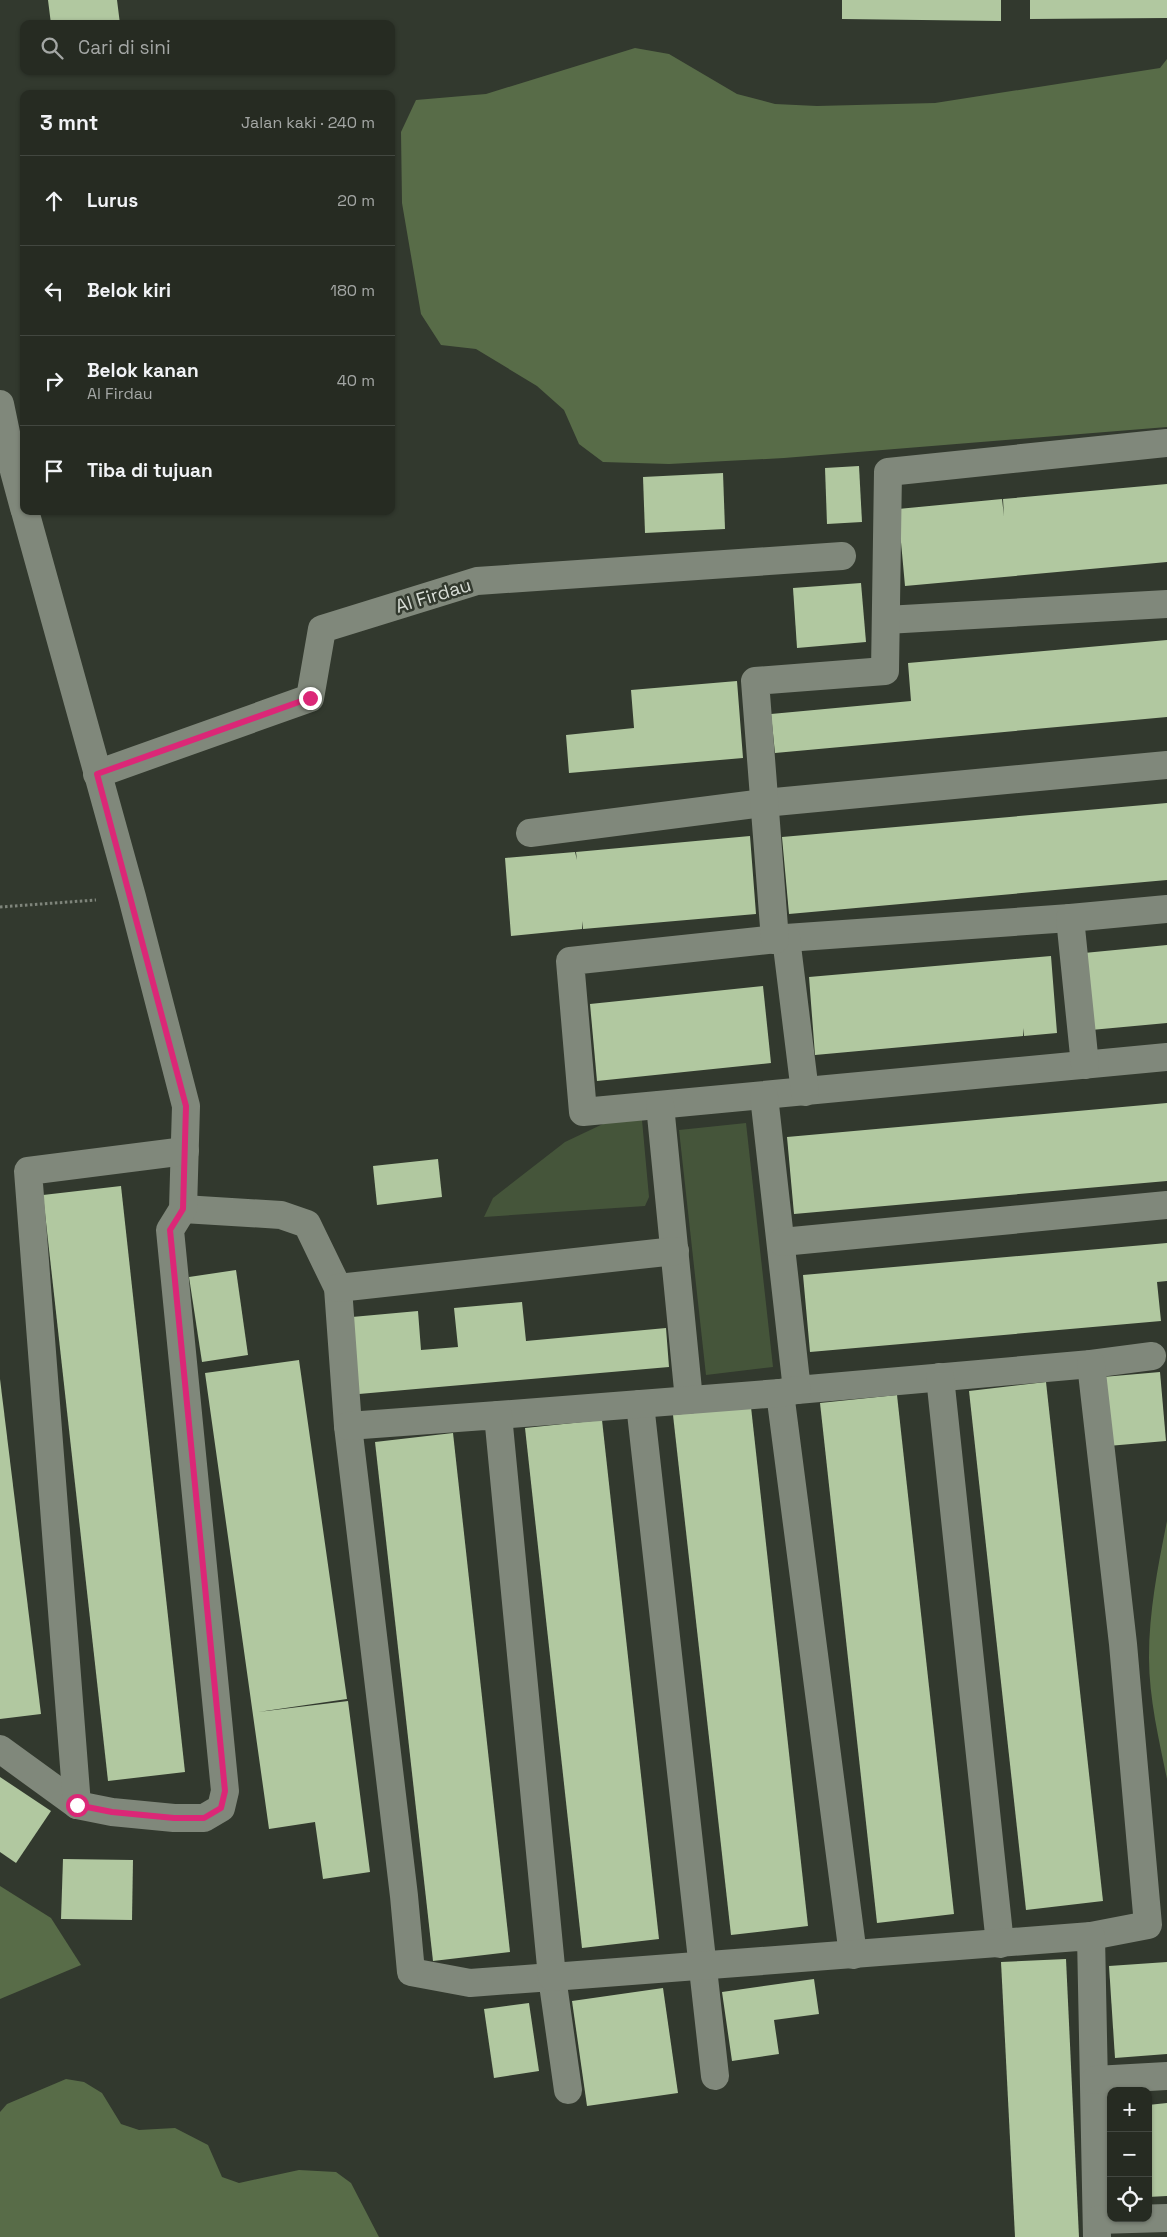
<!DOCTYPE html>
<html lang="id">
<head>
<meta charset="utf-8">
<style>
  :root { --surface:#262b22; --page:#2e332a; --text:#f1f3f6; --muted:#a4a7a5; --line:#424740 }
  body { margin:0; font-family:"Space Grotesk",sans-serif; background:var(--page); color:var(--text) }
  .controls { position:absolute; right:15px; bottom:15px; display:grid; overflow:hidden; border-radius:10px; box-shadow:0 1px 4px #0004 }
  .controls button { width:45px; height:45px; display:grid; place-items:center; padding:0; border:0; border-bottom:1px solid var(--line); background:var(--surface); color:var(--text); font:25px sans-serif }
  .stop { position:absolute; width:15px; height:15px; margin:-11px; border:4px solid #db2777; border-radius:50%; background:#fff }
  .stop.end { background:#db2777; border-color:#fff; box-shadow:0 1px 5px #0008 }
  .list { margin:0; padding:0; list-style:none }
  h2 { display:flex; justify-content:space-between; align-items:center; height:65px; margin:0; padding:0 20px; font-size:21px }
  h2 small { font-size:16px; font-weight:400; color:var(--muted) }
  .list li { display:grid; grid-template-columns:32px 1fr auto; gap:15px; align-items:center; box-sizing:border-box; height:90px; padding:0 20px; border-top:1px solid var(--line) }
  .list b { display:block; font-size:19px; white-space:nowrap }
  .list p { margin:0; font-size:16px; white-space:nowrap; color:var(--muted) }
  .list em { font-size:16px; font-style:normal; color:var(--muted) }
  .icon { flex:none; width:28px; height:28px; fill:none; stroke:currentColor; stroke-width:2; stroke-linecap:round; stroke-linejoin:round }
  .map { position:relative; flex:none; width:1167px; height:2237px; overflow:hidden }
  .search { position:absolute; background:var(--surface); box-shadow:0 1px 4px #0004; left:20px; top:20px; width:375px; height:55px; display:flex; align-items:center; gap:12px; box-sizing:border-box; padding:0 18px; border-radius:10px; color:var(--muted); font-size:19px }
  .panel { position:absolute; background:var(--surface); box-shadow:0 1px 4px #0004; left:20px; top:90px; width:375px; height:425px; border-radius:10px }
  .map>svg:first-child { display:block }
  .green { fill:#45553a }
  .forest { fill:#586c48 }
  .building { fill:#b1c8a0 }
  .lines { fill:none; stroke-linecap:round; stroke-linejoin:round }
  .path { stroke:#7f857b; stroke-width:3; stroke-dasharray:2.5 2.5; stroke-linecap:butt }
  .minor { stroke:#80887b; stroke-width:28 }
  .route { stroke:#db2777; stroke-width:6 }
  .labels { text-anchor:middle; stroke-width:5; stroke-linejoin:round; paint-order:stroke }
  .street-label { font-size:19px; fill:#d8ddd6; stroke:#32392e }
</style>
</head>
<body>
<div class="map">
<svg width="1167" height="2237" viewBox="0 0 1167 2237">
  <rect width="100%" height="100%" fill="#32392e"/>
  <g class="green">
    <polygon points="642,1120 649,1197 645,1206 484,1217 493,1198 565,1142 605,1123"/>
    <polygon points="746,1123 773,1367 706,1375 679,1130"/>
  </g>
  <g class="forest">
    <polygon points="635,48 669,54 737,94 775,104 817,106 935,103 1160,68 1167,59 1167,427 784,458 669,464 603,462 579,444 564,410 537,386 476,349 441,345 421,314 402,203 401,132 416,100 486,94"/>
    <path d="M1167 1521V1779C1159 1740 1149 1698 1149 1658 1149 1611 1158 1566 1167 1521Z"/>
    <polygon points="0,1886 51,1918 81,1965 0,1999"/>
    <polygon points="66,2079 84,2082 102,2093 121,2124 139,2130 175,2128 208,2145 222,2177 239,2183 299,2170 336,2172 351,2183 379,2237 0,2237 0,2112 7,2104"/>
  </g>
  <g class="building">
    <polygon points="48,0 117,0 120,24 51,24"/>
    <polygon points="842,0 1001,0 1001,21 842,19"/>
    <polygon points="1030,0 1167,0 1167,18 1030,19"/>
    <polygon points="859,466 862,522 827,524 825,468"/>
    <polygon points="723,473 725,529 645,533 643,477"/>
    <polygon points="1167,484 1167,562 905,586 898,509 1002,499 1004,516 1003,499"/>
    <polygon points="861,583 866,642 797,648 793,588"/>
    <polygon points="1167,640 1167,717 775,753 771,714 911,701 908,663"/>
    <polygon points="737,681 743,758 569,773 566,735 634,728 631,690"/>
    <polygon points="1167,803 1167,880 789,914 782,837"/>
    <polygon points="750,836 756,914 583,929 582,921 582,929 511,936 505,858 575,852 577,860 576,852"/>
    <polygon points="1167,945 1167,1023 1091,1030 1084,953"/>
    <polygon points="1051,956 1057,1033 1024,1036 1023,1028 1023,1036 815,1055 809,977"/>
    <polygon points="763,986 771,1063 597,1081 590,1004"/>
    <polygon points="1167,1103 1167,1181 794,1214 787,1137"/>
    <polygon points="438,1159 442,1197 377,1205 373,1166"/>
    <polygon points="121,1186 185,1772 108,1781 43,1195"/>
    <polygon points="1167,1243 1167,1281 1157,1282 1161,1321 810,1352 803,1275"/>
    <polygon points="236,1270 248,1355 202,1362 189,1277"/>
    <polygon points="522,1302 526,1341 666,1328 669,1367 359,1394 352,1317 418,1311 421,1350 458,1347 454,1308"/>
    <polygon points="299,1360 347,1699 258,1712 348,1701 370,1872 323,1879 315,1822 269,1829 205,1373"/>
    <polygon points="1160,1372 1166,1441 1108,1446 1103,1377"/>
    <polygon points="0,1379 41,1714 0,1719"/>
    <polygon points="1046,1382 1103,1901 1026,1910 969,1391"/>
    <polygon points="897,1395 954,1914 877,1923 820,1403"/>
    <polygon points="751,1407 808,1926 731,1935 673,1415"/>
    <polygon points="602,1420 659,1939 582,1948 525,1428"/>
    <polygon points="453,1433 510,1952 433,1961 375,1442"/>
    <polygon points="0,1777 51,1811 16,1863 0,1852"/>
    <polygon points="63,1859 133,1860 132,1920 61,1919"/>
    <polygon points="1066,1959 1079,2237 1015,2237 1001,1962"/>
    <polygon points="1167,1962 1167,2054 1115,2058 1109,1966"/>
    <polygon points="814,1979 819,2014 774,2020 779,2054 732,2061 722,1992"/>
    <polygon points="663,1988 678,2093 587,2106 572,2001"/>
    <polygon points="529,2003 539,2071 494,2078 484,2009"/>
    <polygon points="1167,2103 1167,2196 1148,2197 1148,2105"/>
    <polygon points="1105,2107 1111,2107 1111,2183 1109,2183"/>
  </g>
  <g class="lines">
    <polyline class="path" points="0,907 96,900"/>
    <g class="minor">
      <polyline points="0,404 14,471 24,508"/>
      <polyline points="886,620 1167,604"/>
      <polyline points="97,774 310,698 322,629 477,581 842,556"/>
      <polyline points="530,833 764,803 1167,765"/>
      <polyline points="1070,918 786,938 570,961 583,1112 1167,1057"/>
      <polyline points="786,938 805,1092"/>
      <polyline points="775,940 755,681 885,671 888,472 1167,443"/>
      <polyline points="1085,1065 1070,918 1167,909"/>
      <polyline points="764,1096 797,1390 1091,1364 1152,1356"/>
      <polyline points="660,1105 689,1400"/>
      <polyline points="183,1209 281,1215 307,1224 338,1288 348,1426 404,1896 411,1972 470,1983 552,1977 568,2090"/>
      <polyline points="782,1242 1167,1205"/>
      <polyline points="338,1288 675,1251"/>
      <polyline points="1091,1364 1123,1644 1148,1925 1091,1936"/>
      <polyline points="940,1377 1000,1944"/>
      <polyline points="780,1393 853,1955"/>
      <polyline points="640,1404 715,2076"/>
      <polyline points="498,1415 780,1393 797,1390"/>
      <polyline points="348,1426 498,1415 552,1977 1091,1936 1097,2237"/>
      <polyline points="0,1749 77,1805 112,1812 174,1818 204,1818 221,1808 225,1791 170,1230 183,1209 186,1106 132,897 25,511"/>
      <polyline points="77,1805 28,1171 185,1151"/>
      <polyline points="1095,2080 1167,2076"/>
      <polyline points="1097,2220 1167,2218"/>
    </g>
  </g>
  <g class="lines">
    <polyline class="route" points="77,1805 112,1812 174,1818 204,1818 221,1808 225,1791 170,1230 183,1209 186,1106 97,774 310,698"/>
  </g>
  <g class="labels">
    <g class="street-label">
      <text transform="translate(433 595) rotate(-17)" y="7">Al Firdau</text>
    </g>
  </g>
</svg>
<div class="controls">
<button>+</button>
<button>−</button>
<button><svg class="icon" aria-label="locate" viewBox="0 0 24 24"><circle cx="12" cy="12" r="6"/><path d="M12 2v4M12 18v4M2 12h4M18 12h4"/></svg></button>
</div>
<div class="stop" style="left:77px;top:1805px"></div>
<div class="stop end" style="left:310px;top:698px"></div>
<div class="search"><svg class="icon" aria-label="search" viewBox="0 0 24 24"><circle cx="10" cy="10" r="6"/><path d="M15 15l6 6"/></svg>Cari di sini</div>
<section class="panel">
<h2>3 mnt<small>Jalan kaki · 240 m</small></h2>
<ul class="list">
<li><svg class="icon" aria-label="ahead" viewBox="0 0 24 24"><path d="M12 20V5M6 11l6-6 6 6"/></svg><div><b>Lurus</b></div><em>20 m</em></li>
<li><svg class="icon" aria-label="left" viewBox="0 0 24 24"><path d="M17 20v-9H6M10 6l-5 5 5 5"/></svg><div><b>Belok kiri</b></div><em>180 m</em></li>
<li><svg class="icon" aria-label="right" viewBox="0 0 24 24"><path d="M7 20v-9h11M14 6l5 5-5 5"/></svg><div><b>Belok kanan</b><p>Al Firdau</p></div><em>40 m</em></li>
<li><svg class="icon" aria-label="arrive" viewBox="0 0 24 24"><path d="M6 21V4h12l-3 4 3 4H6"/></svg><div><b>Tiba di tujuan</b></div></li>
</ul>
</section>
</div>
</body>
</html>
